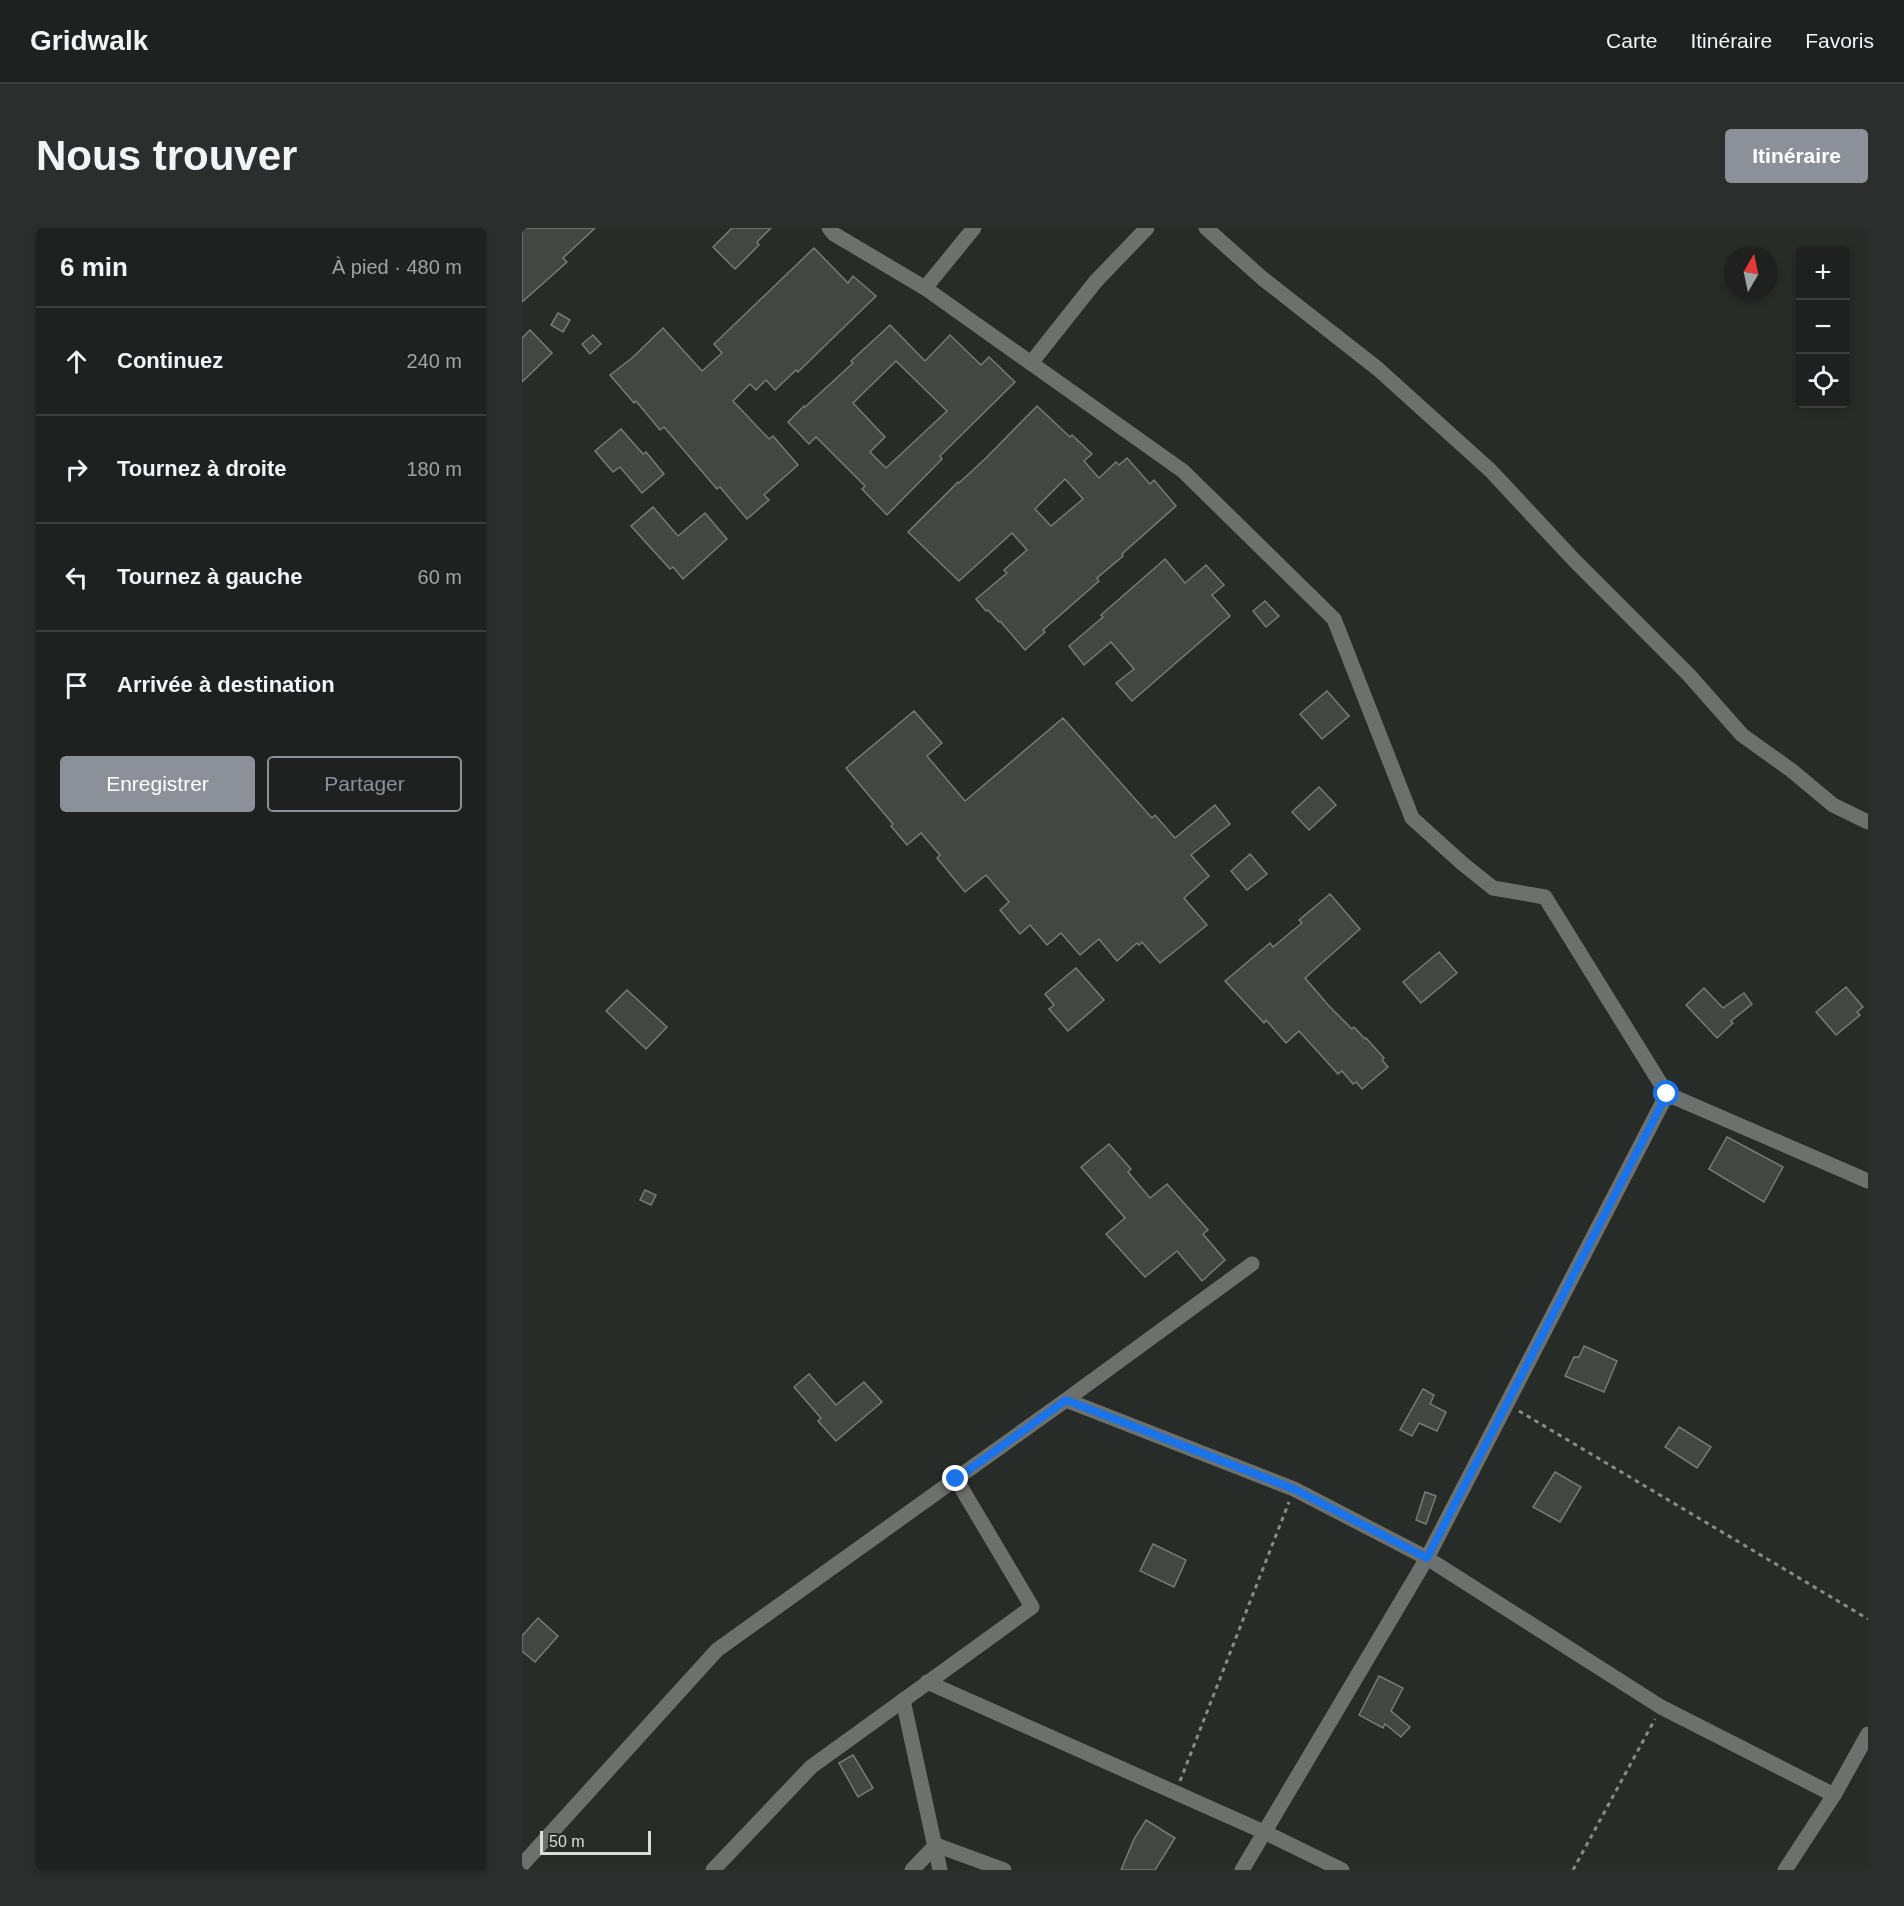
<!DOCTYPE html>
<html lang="fr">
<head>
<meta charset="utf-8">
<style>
  :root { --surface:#1e211f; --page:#2b2e2c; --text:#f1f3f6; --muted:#a1a3a4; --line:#3c3e3d; --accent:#8c9099 }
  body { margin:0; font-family:Helvetica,sans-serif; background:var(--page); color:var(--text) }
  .controls { position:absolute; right:18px; top:18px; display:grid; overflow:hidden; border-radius:6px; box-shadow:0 3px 9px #0003 }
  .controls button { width:54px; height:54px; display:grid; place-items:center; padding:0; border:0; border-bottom:2px solid var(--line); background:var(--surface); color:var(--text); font:30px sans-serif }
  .compass { position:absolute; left:1202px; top:18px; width:54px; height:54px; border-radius:50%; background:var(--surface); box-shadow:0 3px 9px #0003; rotate:9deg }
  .scale { position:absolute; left:18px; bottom:15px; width:111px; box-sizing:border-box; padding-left:6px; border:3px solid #dadcda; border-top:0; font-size:16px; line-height:21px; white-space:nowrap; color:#dadcda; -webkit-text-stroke:4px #282c29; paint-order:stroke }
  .stop { position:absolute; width:18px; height:18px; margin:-14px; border:4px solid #1a73e8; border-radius:50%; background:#fff }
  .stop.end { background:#1a73e8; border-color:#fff; box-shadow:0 2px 6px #0008 }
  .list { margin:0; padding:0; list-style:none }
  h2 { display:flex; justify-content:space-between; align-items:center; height:78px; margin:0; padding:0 24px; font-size:26px }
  h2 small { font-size:20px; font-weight:400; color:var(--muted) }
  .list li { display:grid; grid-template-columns:39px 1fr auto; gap:18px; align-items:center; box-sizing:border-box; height:108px; padding:0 24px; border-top:2px solid var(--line) }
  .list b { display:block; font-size:22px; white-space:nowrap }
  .list em { font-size:20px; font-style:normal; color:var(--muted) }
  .actions { display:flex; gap:12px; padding:18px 24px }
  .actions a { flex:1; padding:14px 0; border:2px solid var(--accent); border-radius:6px; text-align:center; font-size:21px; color:var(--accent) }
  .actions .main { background:var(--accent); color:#fff }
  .icon { flex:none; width:33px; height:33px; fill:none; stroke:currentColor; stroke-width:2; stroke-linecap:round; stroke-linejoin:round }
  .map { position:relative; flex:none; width:1346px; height:1642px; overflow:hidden; border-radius:6px }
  header { display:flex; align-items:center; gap:36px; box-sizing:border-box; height:84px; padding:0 30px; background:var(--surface); border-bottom:2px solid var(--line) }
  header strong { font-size:28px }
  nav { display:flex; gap:33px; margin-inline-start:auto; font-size:21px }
  .intro { display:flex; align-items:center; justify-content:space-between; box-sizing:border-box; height:144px; padding:0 36px }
  h1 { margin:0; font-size:42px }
  .button { padding:15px 27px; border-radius:6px; background:var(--accent); color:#fff; font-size:21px; font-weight:700 }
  main { display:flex; gap:36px; padding:0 36px }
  aside { flex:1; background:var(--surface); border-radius:6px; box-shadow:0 3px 9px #0003 }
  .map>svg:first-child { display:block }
  .building { fill:#434743; stroke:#777b78; stroke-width:1.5; fill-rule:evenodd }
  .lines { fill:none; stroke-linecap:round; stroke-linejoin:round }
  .path { stroke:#888b89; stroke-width:3; stroke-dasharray:4.5 4.5; stroke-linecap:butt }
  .minor { stroke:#6d716e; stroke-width:15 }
  .route { stroke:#1a73e8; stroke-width:8 }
</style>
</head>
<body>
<header>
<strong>Gridwalk</strong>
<nav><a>Carte</a><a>Itinéraire</a><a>Favoris</a></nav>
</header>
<div class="intro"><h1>Nous trouver</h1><a class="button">Itinéraire</a></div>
<main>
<aside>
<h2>6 min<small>À pied · 480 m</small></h2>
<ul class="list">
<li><svg class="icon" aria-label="ahead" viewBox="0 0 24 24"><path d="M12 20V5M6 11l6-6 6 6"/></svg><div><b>Continuez</b></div><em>240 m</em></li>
<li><svg class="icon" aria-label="right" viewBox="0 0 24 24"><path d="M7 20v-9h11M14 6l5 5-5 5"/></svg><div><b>Tournez à droite</b></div><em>180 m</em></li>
<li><svg class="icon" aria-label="left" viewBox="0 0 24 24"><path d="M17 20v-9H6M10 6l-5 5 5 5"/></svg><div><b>Tournez à gauche</b></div><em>60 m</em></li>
<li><svg class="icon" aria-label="arrive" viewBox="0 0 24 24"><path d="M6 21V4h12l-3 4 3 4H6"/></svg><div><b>Arrivée à destination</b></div></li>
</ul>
<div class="actions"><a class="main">Enregistrer</a><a>Partager</a></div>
</aside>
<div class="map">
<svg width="1346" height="1642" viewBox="0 0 1346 1642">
  <rect width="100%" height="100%" fill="#282c29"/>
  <g class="building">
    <polygon points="0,0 73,0 41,30 45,34 0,74"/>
    <polygon points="210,0 249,0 235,14 237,17 213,41 191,19"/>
    <polygon points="292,20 326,55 331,48 354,68 276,144 274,142 253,162 244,152 234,162 228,156 211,173 247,211 251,208 276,237 242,267 247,272 225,291 198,259 195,261 142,199 138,202 114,173 112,175 88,147 110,130 141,100 180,143 200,125 192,116"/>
    <polygon points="36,85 48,92 41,104 29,97"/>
    <path d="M368 97 403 133 428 107 459 137 467 129 493 154 418 228 420 231 365 287 340 261 343 258 294 209 287 216 266 194 282 178 283 179 331 135 329 133ZM374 133 425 183 364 240 348 224 363 209 331 175Z"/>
    <polygon points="8,102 30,125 0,154 0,110"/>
    <polygon points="71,107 79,116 68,126 60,116"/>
    <path d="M515 178 548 209 550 207 570 226 562 233 577 250 594 234 597 237 605 230 628 256 632 252 654 278 600 326 601 328 575 350 577 353 521 402 523 404 503 422 478 393 477 394 466 382 464 383 454 371 485 345 482 342 505 322 490 305 437 353 386 304 436 254 437 255 464 230ZM543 251 561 271 529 298 513 281Z"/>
    <polygon points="99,201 121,226 124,224 142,246 120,265 98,239 91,244 73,223"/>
    <polygon points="131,279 156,308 183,285 205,311 161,351 151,339 148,341 109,298"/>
    <polygon points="643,331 663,355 684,337 702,357 690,367 708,388 610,473 594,455 612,441 589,414 562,437 547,418 581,389 579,387"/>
    <polygon points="743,373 757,388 744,399 731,383"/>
    <polygon points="805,463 827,488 800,511 778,486"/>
    <polygon points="392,483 420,515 405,528 443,573 541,490 630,590 633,587 653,610 693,577 708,596 669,627 687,648 662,670 685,697 638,735 620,714 617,717 615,715 595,733 577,711 558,727 539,705 525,717 508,697 498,706 478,682 487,674 464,647 443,664 415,630 418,627 399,605 385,617 369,598 371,596 324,540"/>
    <polygon points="797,559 814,577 787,602 770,584"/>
    <polygon points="728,626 745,646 725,662 709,643"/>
    <polygon points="808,666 838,701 783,750 807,778 830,801 832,799 843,811 844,810 862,830 860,832 866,839 840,861 834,854 831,856 820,843 816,846 777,803 764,815 744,792 742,795 703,753 748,715 751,719 780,695 777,692"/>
    <polygon points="917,724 935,745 899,775 881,754"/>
    <polygon points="554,740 582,772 546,803 527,781 532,777 523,766"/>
    <polygon points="1324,759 1341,779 1335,784 1338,787 1314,807 1294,784"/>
    <polygon points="1182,760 1201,780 1222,765 1230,776 1209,793 1211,795 1195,810 1164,777"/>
    <polygon points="105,762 145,799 124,821 84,783"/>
    <polygon points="1205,909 1261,939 1242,974 1187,941"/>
    <polygon points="587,916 609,941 606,944 628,970 645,956 686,1002 681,1006 703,1032 680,1053 655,1023 623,1049 584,1006 603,990 559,939"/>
    <polygon points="123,962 134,967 129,977 118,972"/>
    <polygon points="1062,1118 1095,1133 1082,1164 1043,1148 1052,1129 1057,1129"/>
    <polygon points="287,1146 314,1177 342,1154 360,1174 314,1213 296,1193 299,1190 272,1159"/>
    <polygon points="901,1161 912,1167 908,1176 924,1184 915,1203 897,1195 890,1208 878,1202"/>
    <polygon points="1157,1199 1189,1219 1175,1240 1143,1219"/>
    <polygon points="1033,1244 1059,1259 1038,1294 1011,1279"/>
    <polygon points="903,1264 914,1268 904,1296 894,1292"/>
    <polygon points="631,1316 664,1332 652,1359 618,1343"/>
    <polygon points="16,1390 36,1408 13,1434 0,1423 0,1408"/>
    <polygon points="857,1448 881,1460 869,1483 888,1499 879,1509 863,1496 861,1500 837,1487"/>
    <polygon points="331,1527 351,1560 336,1569 317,1535"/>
    <polygon points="624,1592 653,1610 633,1642 599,1642 612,1611"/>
  </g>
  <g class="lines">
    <g class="path">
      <polyline points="997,1183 1346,1391"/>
      <polyline points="658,1553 767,1274"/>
      <polyline points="1051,1642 1133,1491"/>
    </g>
    <g class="minor">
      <polyline points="307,0 312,6 403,60 661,243 812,391 890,590 941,636 971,660 1023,669 1145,866 1346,953"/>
      <polyline points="684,0 740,50 856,141 968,242 1052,332 1167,447 1220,507 1269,542 1311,577 1346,594"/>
      <polyline points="403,60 452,0"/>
      <polyline points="509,135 574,53 625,0"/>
      <polyline points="544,1172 772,1261 905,1330 1139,1479 1312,1567"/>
      <polyline points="405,1454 742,1604 820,1642"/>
      <polyline points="381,1472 418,1642"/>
      <polyline points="0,1637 195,1422 544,1172 730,1036"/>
      <polyline points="191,1642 289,1539 510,1379 434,1251"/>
      <polyline points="390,1642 414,1617 482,1642"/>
      <polyline points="720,1642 905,1330 1145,866"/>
      <polyline points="1263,1642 1312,1567 1346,1506"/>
    </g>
  </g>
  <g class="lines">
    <polyline class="route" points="434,1251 544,1172 772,1261 905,1330 1145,866"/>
  </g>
</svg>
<div class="controls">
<button>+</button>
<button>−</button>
<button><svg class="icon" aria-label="locate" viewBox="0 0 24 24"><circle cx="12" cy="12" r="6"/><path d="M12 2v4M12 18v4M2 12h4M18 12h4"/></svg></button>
</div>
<svg class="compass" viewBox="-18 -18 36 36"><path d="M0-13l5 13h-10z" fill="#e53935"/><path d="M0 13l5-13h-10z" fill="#a1a3a4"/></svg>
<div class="scale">50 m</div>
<div class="stop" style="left:1145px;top:866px"></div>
<div class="stop end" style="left:434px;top:1251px"></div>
</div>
</main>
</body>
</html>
